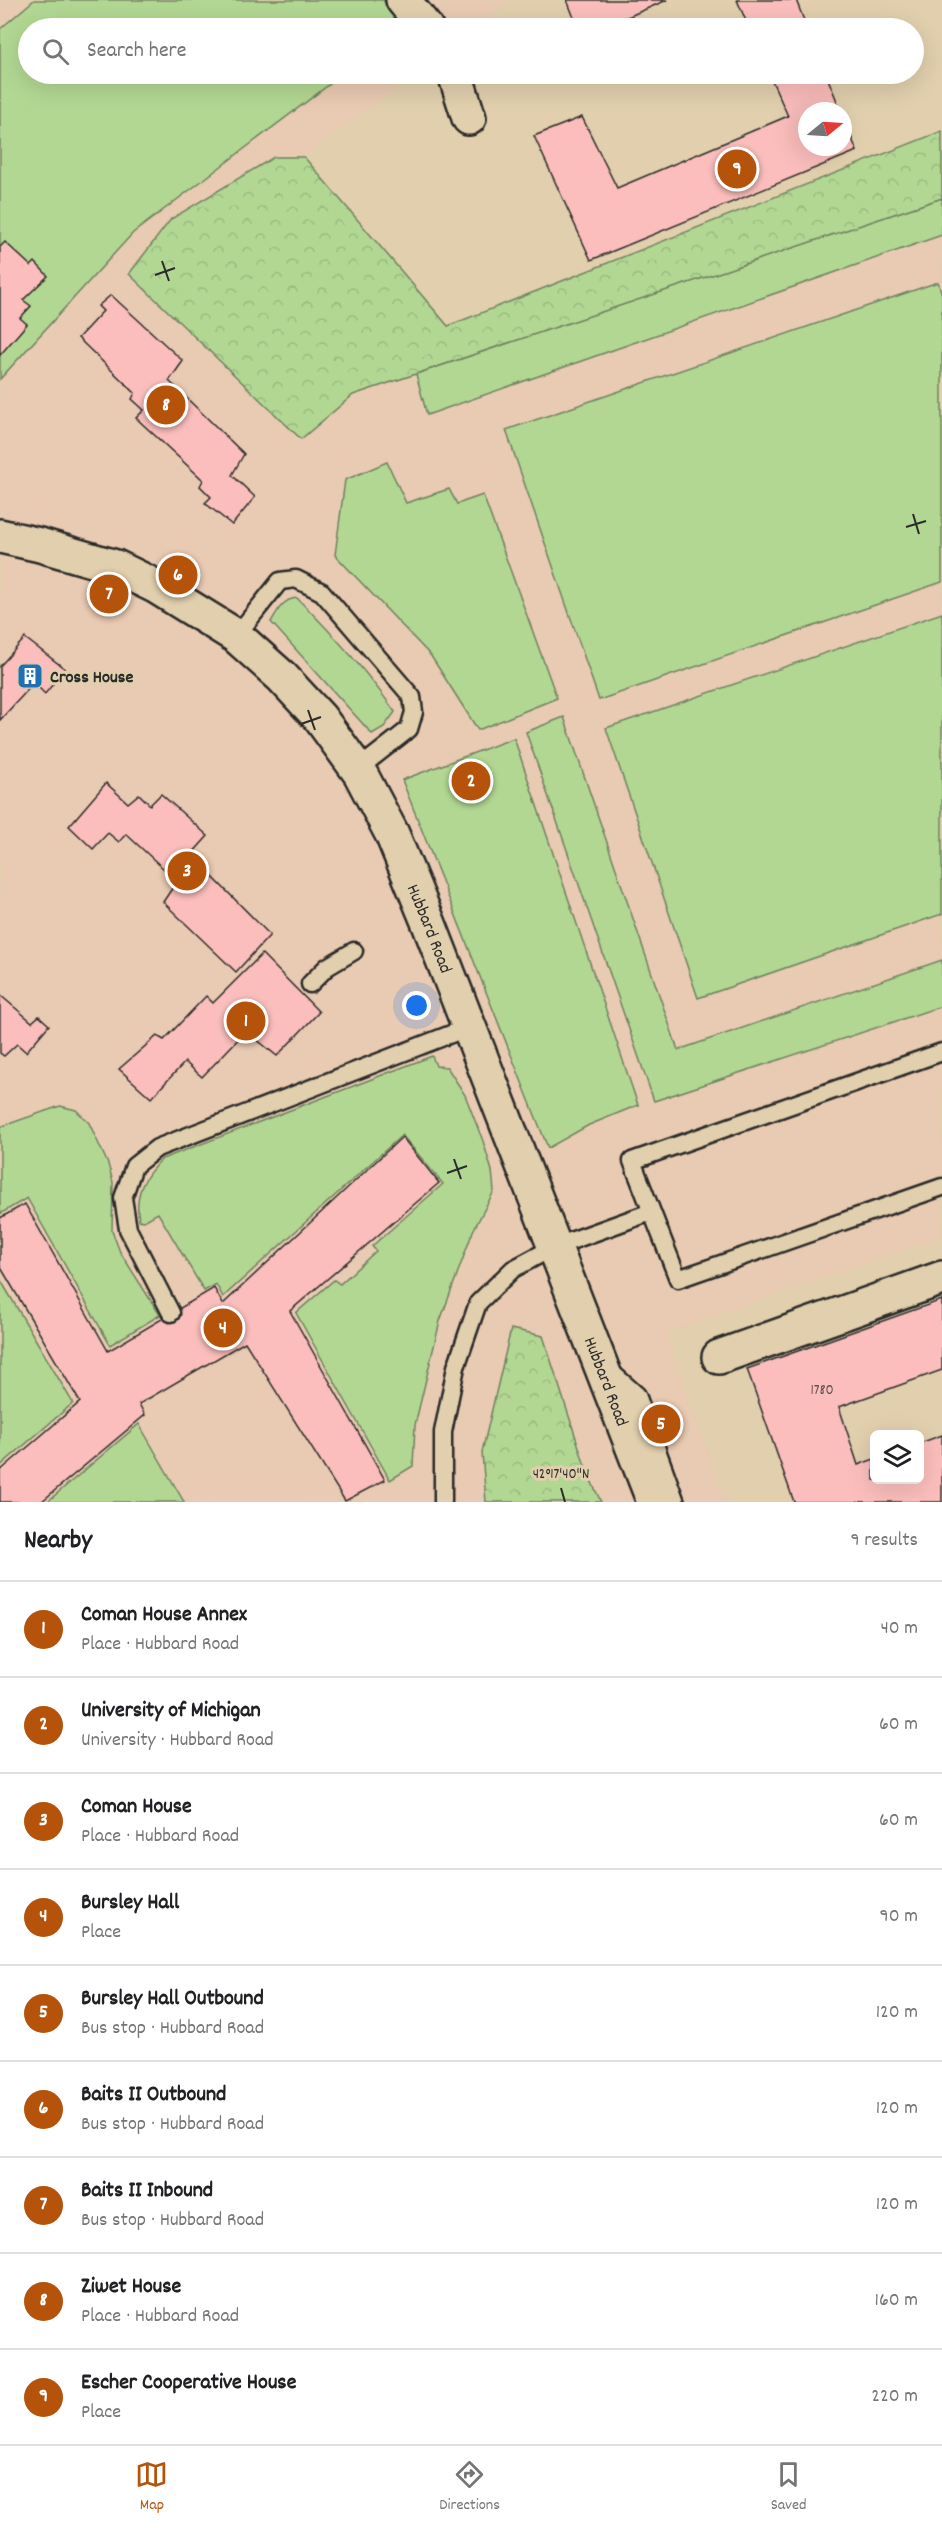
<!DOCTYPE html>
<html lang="en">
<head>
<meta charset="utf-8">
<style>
  :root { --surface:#fff; --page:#f2f2f2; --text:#202124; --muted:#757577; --line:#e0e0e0; --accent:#b45309 }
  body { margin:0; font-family:Dekko,sans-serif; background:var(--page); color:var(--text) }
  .controls { position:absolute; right:18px; bottom:18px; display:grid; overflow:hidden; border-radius:9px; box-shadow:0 6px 24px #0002 }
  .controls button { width:54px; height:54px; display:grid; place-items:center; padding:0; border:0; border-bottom:2px solid var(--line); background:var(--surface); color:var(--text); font:30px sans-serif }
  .compass { position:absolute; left:798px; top:102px; width:54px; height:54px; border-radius:50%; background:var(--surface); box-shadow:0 6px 24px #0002; rotate:72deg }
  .you { position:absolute; left:417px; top:1006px; width:21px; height:21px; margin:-15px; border:4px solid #fff; border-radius:50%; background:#1a73e8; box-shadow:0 0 0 9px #1a73e833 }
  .badge { display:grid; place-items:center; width:39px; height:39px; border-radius:50%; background:var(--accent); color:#fff; font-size:20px; font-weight:700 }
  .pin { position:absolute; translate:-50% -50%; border:3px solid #fff; box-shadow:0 2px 6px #0006 }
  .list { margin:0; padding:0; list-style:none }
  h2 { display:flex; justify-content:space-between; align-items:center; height:78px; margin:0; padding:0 24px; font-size:26px }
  h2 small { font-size:20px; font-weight:400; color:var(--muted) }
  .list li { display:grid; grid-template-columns:39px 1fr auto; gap:18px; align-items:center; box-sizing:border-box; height:96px; padding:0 24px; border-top:2px solid var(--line) }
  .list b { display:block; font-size:22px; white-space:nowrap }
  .list p { margin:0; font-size:20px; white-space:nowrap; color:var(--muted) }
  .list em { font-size:20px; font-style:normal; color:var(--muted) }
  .icon { flex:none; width:33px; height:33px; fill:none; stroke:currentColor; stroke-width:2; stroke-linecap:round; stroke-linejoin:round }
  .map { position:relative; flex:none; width:942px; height:1502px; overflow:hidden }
  .search { position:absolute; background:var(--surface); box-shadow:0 6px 24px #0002; left:18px; right:18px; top:18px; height:66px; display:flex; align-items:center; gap:15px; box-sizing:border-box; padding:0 21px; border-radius:33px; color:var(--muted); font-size:22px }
  .sheet { height:942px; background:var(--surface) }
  nav { display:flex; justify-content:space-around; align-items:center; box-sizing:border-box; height:84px; border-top:2px solid var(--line); background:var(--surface); font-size:16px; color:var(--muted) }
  nav a { display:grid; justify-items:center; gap:3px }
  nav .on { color:var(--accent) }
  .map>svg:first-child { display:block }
  .built { fill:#e9cab2 }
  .grass { fill:#b2d793; stroke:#6e815f; stroke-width:1.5 }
  .forest { fill:url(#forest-crowns); stroke:#6e815f; stroke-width:1.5 }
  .building { fill:#fbbebc; stroke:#2b2b2b; stroke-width:1.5 }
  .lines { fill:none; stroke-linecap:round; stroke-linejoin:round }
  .lane-casing { stroke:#2b2b2b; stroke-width:21 }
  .street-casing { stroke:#2b2b2b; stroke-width:38 }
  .secondary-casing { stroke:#2b2b2b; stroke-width:38 }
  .lane { stroke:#e1cfad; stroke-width:16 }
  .street { stroke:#e1cfad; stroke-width:33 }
  .secondary { stroke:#e1cfad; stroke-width:33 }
  .ticks { fill:none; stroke:#2b2b2b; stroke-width:2 }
  .labels { text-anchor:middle; stroke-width:6; stroke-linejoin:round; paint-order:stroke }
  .number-label { font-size:15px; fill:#5f504f }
  .poi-label { font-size:18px; font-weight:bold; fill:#2b2b2b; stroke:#e1cfad; text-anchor:start }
  .street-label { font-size:18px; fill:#2b2b2b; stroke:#e1cfad }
  .ticks-label { font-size:15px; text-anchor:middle; fill:#2b2b2b; stroke:#e1cfad; stroke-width:6; stroke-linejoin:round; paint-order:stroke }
</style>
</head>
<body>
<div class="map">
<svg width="942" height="1502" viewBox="0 0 942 1502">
  <defs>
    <pattern id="forest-crowns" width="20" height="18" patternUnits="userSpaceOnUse" patternTransform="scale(1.5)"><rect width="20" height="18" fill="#b2d793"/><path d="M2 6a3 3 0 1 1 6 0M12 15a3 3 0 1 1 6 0" fill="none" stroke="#99b97f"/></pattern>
  </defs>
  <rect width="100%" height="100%" fill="#e1cfad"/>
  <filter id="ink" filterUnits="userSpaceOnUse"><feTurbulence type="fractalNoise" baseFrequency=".0167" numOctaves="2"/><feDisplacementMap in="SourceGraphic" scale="12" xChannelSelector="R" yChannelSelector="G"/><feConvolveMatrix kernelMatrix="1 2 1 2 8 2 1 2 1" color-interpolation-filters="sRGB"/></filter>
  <g filter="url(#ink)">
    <polygon class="built" points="0,0 511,0 473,28 28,28 28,74 414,74 304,157 447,326 942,131 942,1237 666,1333 725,1502 0,1502"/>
    <g class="grass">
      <polygon points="34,0 383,0 405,26 402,28 28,28 28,74 343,74 133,233 0,379 0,29"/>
      <polygon points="942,198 942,235 427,415 416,374"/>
      <polygon points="938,282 942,294 942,582 599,700 506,430"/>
      <polygon points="387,462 406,503 449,489 457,504 483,495 557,698 478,730 431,656 335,555 345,480"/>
      <path d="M297 598C333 634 366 670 395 712L384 727 372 734 271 622C278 610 283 599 297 598Z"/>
      <polygon points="942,613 942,914 698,998 606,728"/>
      <polygon points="564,717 678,1050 942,960 942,1006 654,1101 526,732"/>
      <polygon points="514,738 638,1105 589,1125 548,1148 402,780"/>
      <path d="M432 1056 436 1066 447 1067 465 1095 483 1141 492 1171 494 1191 473 1231 440 1321 415 1425 413 1466 390 1480 296 1313 334 1280 340 1284 376 1251 372 1246 443 1184 402 1135 223 1297 216 1284 204 1291 158 1213 144 1221 139 1220C134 1194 144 1176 162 1159Z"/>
      <polygon points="60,1106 76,1110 89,1123 108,1164 113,1182 112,1231 120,1252 160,1315 110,1345 27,1198 0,1214 0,1127"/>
      <polygon points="0,1279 73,1403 0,1466"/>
      <polygon points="139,1424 184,1502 47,1502"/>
    </g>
    <g class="forest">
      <polygon points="942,131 942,198 353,395 301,439 129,274 171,219 274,157 304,157 448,326"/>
      <polygon points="511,1329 543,1336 587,1472 601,1502 486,1502 482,1452"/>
    </g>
    <g class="building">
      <polygon points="567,0 667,0 602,28 578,28"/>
      <polygon points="737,0 796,0 807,28 749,28"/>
      <polygon points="769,74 826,74 841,111 807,111 807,147 843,147 843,116 857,151 591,260 534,136 582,117 617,188 788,116"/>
      <polygon points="5,242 31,266 35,262 48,276 23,300 31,306 20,318 27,324 0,355 0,247"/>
      <polygon points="111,295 183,361 169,381 244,454 232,475 255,497 232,525 205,503 211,497 200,486 203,480 136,418 144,410 132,399 135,393 78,338 103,311 98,306"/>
      <polygon points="25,638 65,669 45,694 34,683 0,720 0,666"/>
      <polygon points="106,783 128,803 139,794 150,805 161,794 208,836 191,855 270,935 236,972 163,902 177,881 126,834 119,842 108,833 93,849 69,826"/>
      <polygon points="262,954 319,1012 277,1056 246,1031 202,1077 185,1062 151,1098 119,1069 157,1036 164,1040 206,996 213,1003"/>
      <polygon points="0,995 32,1022 39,1016 49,1025 26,1052 17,1044 4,1056 0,1053"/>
      <polygon points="402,1137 439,1183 290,1311 385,1480 345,1501 245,1342 139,1404 145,1415 41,1502 0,1502 0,1471 80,1402 0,1266 0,1218 25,1204 108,1351 214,1288 223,1304"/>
      <polygon points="942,1300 942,1370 839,1407 858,1465 874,1459 874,1480 920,1480 920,1443 942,1435 942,1502 794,1502 747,1369"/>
    </g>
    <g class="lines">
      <g class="lane-casing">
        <g id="lane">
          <polyline points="236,636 280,581 296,579 322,592 412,697 414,712 409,729 358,769"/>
          <polyline points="310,984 327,967 354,951"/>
          <polyline points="942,1052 632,1161 678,1279 942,1187"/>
          <polyline points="171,1313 128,1229 123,1198 134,1166 157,1148 469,1027"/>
          <polyline points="611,1372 637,1395 676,1502"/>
          <polyline points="443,1502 443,1432 456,1367 478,1303 513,1269 554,1247 651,1212"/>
        </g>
      </g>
      <g class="street-casing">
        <g id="street">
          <polyline points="403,0 426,28"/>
          <polyline points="455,74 469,118"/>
          <polyline points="719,1357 942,1278"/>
        </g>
      </g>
      <g class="secondary-casing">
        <g id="secondary">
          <path id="s1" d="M0 536 40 545 116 567 157 587 236 636 282 677 320 718 360 773 392 834 429 924 654 1502"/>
        </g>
      </g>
      <use href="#lane" class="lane"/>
      <use href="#street" class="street"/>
      <use href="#secondary" class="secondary"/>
    </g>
  </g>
  <path class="ticks" d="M162 261 169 281M155 275 175 268M913 514 919 534M906 527 926 521M308 710 315 730M301 724 321 717M454 1159 461 1179M447 1173 467 1166M561 1488 565 1502"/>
  <defs>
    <g id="building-square" transform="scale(1.35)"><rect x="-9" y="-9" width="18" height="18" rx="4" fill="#1f6fb2" stroke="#e1cfad"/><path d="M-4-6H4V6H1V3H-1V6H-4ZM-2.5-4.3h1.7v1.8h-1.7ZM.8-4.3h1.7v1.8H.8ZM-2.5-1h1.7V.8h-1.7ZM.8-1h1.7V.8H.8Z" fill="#fff"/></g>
  </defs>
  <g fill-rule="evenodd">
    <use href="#building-square" x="30" y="676"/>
  </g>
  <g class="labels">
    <g class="number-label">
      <text x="822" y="1394">1780</text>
    </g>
    <g class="poi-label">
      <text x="50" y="682">Cross House</text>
    </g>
    <g class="street-label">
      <text dy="6" stroke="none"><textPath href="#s1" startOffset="615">Hubbard Road</textPath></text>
      <text dy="6" stroke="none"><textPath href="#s1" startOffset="1101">Hubbard Road</textPath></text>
    </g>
  </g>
  <g class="ticks-label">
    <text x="561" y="1478">42°17'40"N</text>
  </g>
</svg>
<div class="controls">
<button><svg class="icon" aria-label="layers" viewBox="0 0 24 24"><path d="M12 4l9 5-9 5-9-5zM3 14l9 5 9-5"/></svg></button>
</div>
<svg class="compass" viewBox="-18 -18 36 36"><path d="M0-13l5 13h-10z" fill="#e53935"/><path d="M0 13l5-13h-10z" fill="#757577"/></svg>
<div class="you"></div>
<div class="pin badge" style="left:246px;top:1021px">1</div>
<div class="pin badge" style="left:471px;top:781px">2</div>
<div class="pin badge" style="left:187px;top:871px">3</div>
<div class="pin badge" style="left:223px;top:1328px">4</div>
<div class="pin badge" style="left:661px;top:1424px">5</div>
<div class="pin badge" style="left:178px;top:575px">6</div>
<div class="pin badge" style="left:109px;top:594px">7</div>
<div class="pin badge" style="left:166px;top:405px">8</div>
<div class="pin badge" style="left:737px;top:169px">9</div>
<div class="search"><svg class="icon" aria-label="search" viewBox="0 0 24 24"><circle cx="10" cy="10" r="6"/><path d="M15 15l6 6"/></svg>Search here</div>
</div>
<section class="sheet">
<h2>Nearby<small>9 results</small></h2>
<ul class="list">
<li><span class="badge">1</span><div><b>Coman House Annex</b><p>Place · Hubbard Road</p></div><em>40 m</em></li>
<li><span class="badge">2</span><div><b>University of Michigan</b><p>University · Hubbard Road</p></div><em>60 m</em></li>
<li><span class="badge">3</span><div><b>Coman House</b><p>Place · Hubbard Road</p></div><em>60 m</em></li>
<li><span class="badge">4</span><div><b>Bursley Hall</b><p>Place</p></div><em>90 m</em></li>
<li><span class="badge">5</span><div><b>Bursley Hall Outbound</b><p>Bus stop · Hubbard Road</p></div><em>120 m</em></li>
<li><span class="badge">6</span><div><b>Baits II Outbound</b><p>Bus stop · Hubbard Road</p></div><em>120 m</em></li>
<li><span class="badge">7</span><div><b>Baits II Inbound</b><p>Bus stop · Hubbard Road</p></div><em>120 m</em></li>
<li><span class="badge">8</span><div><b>Ziwet House</b><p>Place · Hubbard Road</p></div><em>160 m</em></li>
<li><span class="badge">9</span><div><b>Escher Cooperative House</b><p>Place</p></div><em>220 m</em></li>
</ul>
</section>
<nav>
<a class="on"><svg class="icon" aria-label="map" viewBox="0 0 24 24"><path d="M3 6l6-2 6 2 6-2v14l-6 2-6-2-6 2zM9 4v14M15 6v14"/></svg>Map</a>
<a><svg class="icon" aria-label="directions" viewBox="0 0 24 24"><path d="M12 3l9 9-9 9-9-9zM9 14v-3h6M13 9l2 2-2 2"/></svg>Directions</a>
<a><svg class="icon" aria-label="saved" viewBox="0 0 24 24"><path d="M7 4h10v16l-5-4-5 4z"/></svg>Saved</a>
</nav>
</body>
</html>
